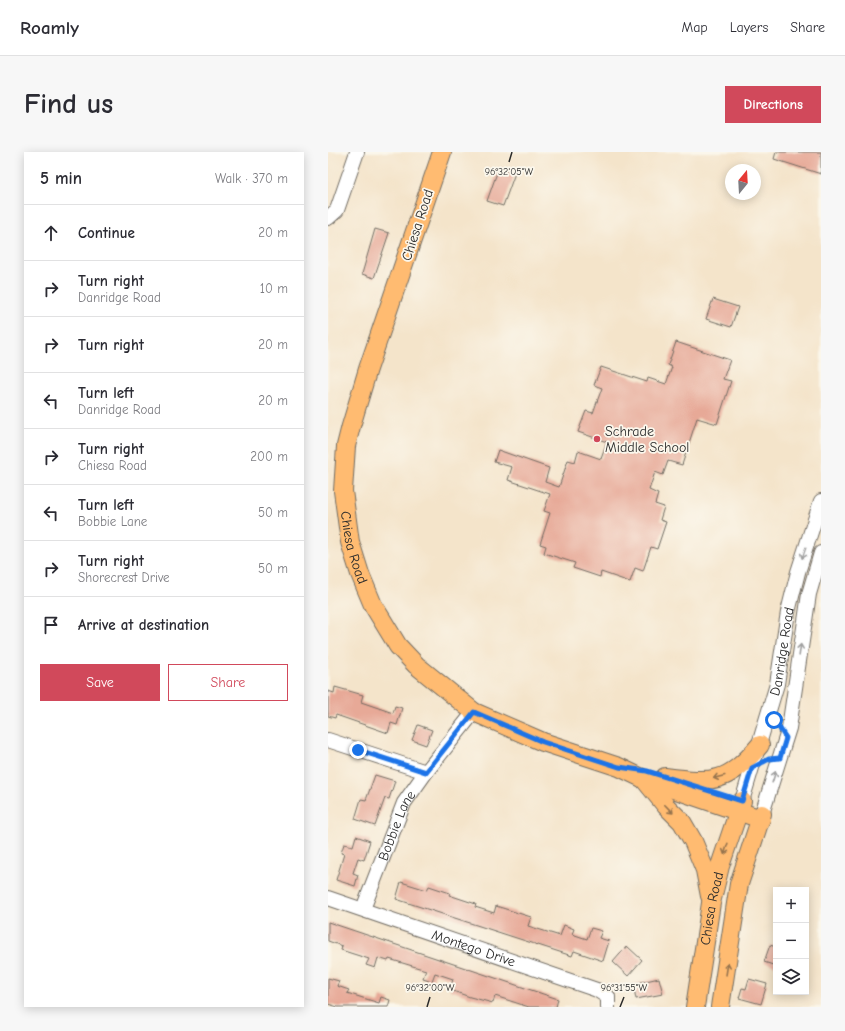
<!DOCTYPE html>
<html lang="en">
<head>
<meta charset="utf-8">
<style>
  :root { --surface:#fff; --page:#f7f7f7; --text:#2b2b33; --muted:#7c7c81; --line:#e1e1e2; --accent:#d1495b }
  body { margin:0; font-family:"Comic Neue",sans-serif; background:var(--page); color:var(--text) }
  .controls { position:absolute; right:12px; bottom:12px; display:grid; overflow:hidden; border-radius:0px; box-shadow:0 2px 10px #0003 }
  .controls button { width:36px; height:36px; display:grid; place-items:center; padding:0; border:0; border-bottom:1px solid var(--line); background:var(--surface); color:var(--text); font:20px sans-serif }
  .compass { position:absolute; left:397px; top:12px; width:36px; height:36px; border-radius:50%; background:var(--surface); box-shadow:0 2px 10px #0003; rotate:18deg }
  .stop { position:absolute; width:12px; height:12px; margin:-9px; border:3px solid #1a73e8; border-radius:50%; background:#fff }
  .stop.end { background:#1a73e8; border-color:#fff; box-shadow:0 1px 4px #0008 }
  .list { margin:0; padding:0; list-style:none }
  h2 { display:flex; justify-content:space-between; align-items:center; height:52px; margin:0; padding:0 16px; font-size:17px }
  h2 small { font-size:13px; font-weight:400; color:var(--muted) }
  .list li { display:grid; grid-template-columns:26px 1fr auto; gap:12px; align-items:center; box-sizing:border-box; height:56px; padding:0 16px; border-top:1px solid var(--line) }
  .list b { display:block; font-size:15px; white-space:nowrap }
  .list p { margin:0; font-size:13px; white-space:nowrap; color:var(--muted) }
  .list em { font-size:13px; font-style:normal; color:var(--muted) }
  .actions { display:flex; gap:8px; padding:12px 16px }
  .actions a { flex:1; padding:9px 0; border:1px solid var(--accent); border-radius:0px; text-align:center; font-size:14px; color:var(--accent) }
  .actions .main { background:var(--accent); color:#fff }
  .icon { flex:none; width:22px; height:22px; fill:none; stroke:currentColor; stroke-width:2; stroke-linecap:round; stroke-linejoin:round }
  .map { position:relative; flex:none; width:493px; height:855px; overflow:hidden; border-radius:0px }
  header { display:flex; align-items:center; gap:24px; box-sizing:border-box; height:56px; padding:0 20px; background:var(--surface); border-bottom:1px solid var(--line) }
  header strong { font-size:19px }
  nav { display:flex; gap:22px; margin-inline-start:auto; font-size:14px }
  .intro { display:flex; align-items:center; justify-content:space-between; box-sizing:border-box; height:96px; padding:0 24px }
  h1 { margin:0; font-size:28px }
  .button { padding:10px 18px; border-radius:0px; background:var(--accent); color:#fff; font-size:14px; font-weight:700 }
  main { display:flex; gap:24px; padding:0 24px }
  aside { flex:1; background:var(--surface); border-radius:0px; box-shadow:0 2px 10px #0003 }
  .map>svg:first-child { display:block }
  .building { fill:#e7a997 }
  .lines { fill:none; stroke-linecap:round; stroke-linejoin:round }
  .minor-casing { stroke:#716c63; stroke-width:16 }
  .major-casing { stroke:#716c63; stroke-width:20 }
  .minor { stroke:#fff; stroke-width:14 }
  .major { stroke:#ffbb71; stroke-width:18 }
  .oneway { stroke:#a0a0a0 }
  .oneway2 { stroke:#95734e }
  .route { stroke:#1a73e8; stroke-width:5 }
  .ticks { fill:none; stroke:#2b2b2b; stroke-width:1.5 }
  .poi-dot { fill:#d1495b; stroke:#fbf7ec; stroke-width:1.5 }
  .labels { text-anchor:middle; stroke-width:3.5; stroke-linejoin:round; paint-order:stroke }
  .street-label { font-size:14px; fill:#2b2b2b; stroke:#fbf7ec }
  .poi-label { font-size:14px; fill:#2b2b2b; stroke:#fbf7ec; text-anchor:start }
  .ticks-label { font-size:10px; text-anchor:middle; fill:#2b2b2b; stroke:#fbf7ec; stroke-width:3.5; stroke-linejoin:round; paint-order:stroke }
</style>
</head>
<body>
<header>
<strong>Roamly</strong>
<nav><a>Map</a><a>Layers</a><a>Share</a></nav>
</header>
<div class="intro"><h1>Find us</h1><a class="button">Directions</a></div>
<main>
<aside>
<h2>5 min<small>Walk · 370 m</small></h2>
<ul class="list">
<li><svg class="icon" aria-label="ahead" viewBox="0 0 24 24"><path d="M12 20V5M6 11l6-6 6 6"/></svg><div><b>Continue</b></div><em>20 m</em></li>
<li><svg class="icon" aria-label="right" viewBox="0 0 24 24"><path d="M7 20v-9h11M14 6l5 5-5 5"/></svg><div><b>Turn right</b><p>Danridge Road</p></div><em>10 m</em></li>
<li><svg class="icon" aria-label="right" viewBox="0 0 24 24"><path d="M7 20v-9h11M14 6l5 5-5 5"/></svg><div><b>Turn right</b></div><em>20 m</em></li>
<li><svg class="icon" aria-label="left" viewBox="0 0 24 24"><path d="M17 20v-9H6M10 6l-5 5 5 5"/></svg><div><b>Turn left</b><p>Danridge Road</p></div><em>20 m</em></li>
<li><svg class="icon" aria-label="right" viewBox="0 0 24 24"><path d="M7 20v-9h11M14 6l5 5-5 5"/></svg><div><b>Turn right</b><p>Chiesa Road</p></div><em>200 m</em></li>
<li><svg class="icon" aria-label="left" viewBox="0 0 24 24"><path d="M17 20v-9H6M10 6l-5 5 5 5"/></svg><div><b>Turn left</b><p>Bobbie Lane</p></div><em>50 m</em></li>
<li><svg class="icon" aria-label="right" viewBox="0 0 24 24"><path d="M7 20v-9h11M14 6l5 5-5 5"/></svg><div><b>Turn right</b><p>Shorecrest Drive</p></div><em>50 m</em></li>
<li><svg class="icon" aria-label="arrive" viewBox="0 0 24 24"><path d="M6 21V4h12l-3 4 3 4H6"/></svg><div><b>Arrive at destination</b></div></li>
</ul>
<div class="actions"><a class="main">Save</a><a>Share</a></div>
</aside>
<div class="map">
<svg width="493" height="855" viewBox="0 0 493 855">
  <rect width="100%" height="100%" fill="#fbf7ec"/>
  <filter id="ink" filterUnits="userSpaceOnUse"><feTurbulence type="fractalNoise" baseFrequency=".025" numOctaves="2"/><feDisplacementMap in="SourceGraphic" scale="8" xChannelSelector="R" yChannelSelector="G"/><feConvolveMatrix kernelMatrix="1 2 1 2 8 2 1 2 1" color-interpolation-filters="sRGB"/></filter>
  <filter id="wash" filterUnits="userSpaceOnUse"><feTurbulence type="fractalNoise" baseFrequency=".012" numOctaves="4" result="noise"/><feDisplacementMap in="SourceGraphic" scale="16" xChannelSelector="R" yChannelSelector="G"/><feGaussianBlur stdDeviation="0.9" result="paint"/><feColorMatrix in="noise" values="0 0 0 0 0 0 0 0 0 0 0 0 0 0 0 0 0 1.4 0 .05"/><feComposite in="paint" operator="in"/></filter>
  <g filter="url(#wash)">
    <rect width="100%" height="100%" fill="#f4e4ca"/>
    <g id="blocks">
      <g class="building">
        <polygon points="448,0 493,0 493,22 446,7"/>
        <polygon points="171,15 187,21 175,54 159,49"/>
        <polygon points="47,77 61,81 46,126 34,122"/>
        <polygon points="385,147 410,155 403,175 378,167"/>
        <polygon points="348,190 402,208 395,227 403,229 389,272 369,266 354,313 340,309 335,323 327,320 321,338 330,342 327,352 336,355 332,368 338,370 329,397 323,395 315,419 307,416 302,430 273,420 272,425 245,416 247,411 216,401 218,394 212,392 222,361 216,359 222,342 180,328 184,315 166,310 170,298 221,316 217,330 231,335 240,308 247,310 250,299 273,307 279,290 250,280 258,259 265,261 274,236 266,233 273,215 319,230 320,226 338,232 344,215 340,213"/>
        <polygon points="7,535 35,543 33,550 65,561 67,554 74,556 69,573 63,571 60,581 8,563 7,566 0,564 0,539 6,541"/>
        <polygon points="90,573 104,578 98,593 84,588"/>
        <polygon points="47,623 67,629 61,647 57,646 47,674 27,667 33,647 38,648"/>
        <polygon points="28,684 42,689 36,708 30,706 25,721 30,723 27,734 8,728 16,702 13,701 16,692 25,694"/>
        <polygon points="73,730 99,738 101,734 122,741 121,743 148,752 147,755 166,761 168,754 203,765 200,774 232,784 236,773 246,777 244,782 259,787 263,776 274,779 271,786 281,789 275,809 246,799 244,804 68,747"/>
        <polygon points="0,770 230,847 228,855 201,855 167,844 165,851 142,845 122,838 125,827 107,821 104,829 95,826 98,818 61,807 60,809 50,806 47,816 38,813 41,807 13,798 14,794 0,789"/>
        <polygon points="442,793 448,795 448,814 436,810"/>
        <polygon points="299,794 314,808 300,824 285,810"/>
        <polygon points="0,826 11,829 9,834 21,838 19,841 51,851 53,845 62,848 60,855 10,855 0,852"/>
        <polygon points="331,826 335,842 308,847 305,832"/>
        <polygon points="421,827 439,832 433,852 411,846 414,836 418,837"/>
      </g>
    </g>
  </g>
  <g filter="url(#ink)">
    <use href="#blocks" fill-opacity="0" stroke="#716c63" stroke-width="1"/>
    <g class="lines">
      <g class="minor-casing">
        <g id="minor">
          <polyline points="0,66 9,58 29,0"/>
          <polyline points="0,588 98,620"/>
          <path id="s1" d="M414 649 449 532 460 460 470 420 493 349"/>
          <polyline points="434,662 461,576 481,442 493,401"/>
          <path id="s2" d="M0 746 269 838 280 845V855"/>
          <path id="s3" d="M35 757 76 651 98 620 146 560"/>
        </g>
      </g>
      <g class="major-casing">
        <g id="major">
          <path id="s4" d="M114 0 40 217 23 274 18 294 15 339 22 390 32 422 45 453 70 494 88 513 146 560 215 590 291 615 316 627 433 667"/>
          <path d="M337 625C385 631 399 632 432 593"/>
          <polyline points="316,627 338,654 354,670 365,689 377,718 382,744"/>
          <path id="s5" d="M367 855 383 751 392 714 414 649"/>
          <polyline points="392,855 411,732 434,662"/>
        </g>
      </g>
      <use href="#minor" class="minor"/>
      <use href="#major" class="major"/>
    </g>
    <defs><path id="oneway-shaft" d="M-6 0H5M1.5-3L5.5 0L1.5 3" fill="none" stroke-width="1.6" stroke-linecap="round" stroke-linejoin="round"/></defs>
    <g class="oneway">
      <use href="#oneway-shaft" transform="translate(476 401) rotate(109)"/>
      <use href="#oneway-shaft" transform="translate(472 498) rotate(-82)"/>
      <use href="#oneway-shaft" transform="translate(446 625) rotate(-72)"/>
    </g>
    <g class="oneway2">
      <use href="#oneway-shaft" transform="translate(391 625) rotate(166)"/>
      <use href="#oneway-shaft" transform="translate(341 657) rotate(46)"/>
      <use href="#oneway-shaft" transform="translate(398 697) rotate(108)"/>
      <use href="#oneway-shaft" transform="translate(399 817) rotate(-81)"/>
    </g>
  </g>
  <g class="lines" filter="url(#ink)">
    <polyline class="route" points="30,598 98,620 146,560 215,590 291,615 319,619 414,649 424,616 441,607 452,606 458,586 446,568"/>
  </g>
  <path class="ticks" d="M181 10 184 0M99 855 102 845M292 855 296 845"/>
  <circle class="poi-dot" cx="269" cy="287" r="4"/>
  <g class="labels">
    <g class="street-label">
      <text transform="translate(89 73) rotate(-72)" y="5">Chiesa Road</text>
      <text dy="5" stroke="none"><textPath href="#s4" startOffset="412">Chiesa Road</textPath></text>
      <text dy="5" stroke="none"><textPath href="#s1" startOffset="155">Danridge Road</textPath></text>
      <text dy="5" stroke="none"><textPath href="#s3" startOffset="90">Bobbie Lane</textPath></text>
      <text dy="5" stroke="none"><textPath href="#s5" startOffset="100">Chiesa Road</textPath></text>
      <text dy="5" stroke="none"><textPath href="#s2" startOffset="154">Montego Drive</textPath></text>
    </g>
    <g class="poi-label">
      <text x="277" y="284">Schrade<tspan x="277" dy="16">Middle School</tspan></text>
    </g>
  </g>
  <g class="ticks-label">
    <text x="181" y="23">96°32'05"W</text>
    <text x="102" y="839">96°32'00"W</text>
    <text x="296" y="839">96°31'55"W</text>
  </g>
</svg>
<div class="controls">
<button>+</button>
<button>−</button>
<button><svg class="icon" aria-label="layers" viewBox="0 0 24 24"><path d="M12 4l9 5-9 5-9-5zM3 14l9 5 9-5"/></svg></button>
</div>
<svg class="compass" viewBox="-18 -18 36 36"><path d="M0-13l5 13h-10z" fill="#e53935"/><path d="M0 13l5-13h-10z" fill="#7c7c81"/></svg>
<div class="stop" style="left:446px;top:568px"></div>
<div class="stop end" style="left:30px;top:598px"></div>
</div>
</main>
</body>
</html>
